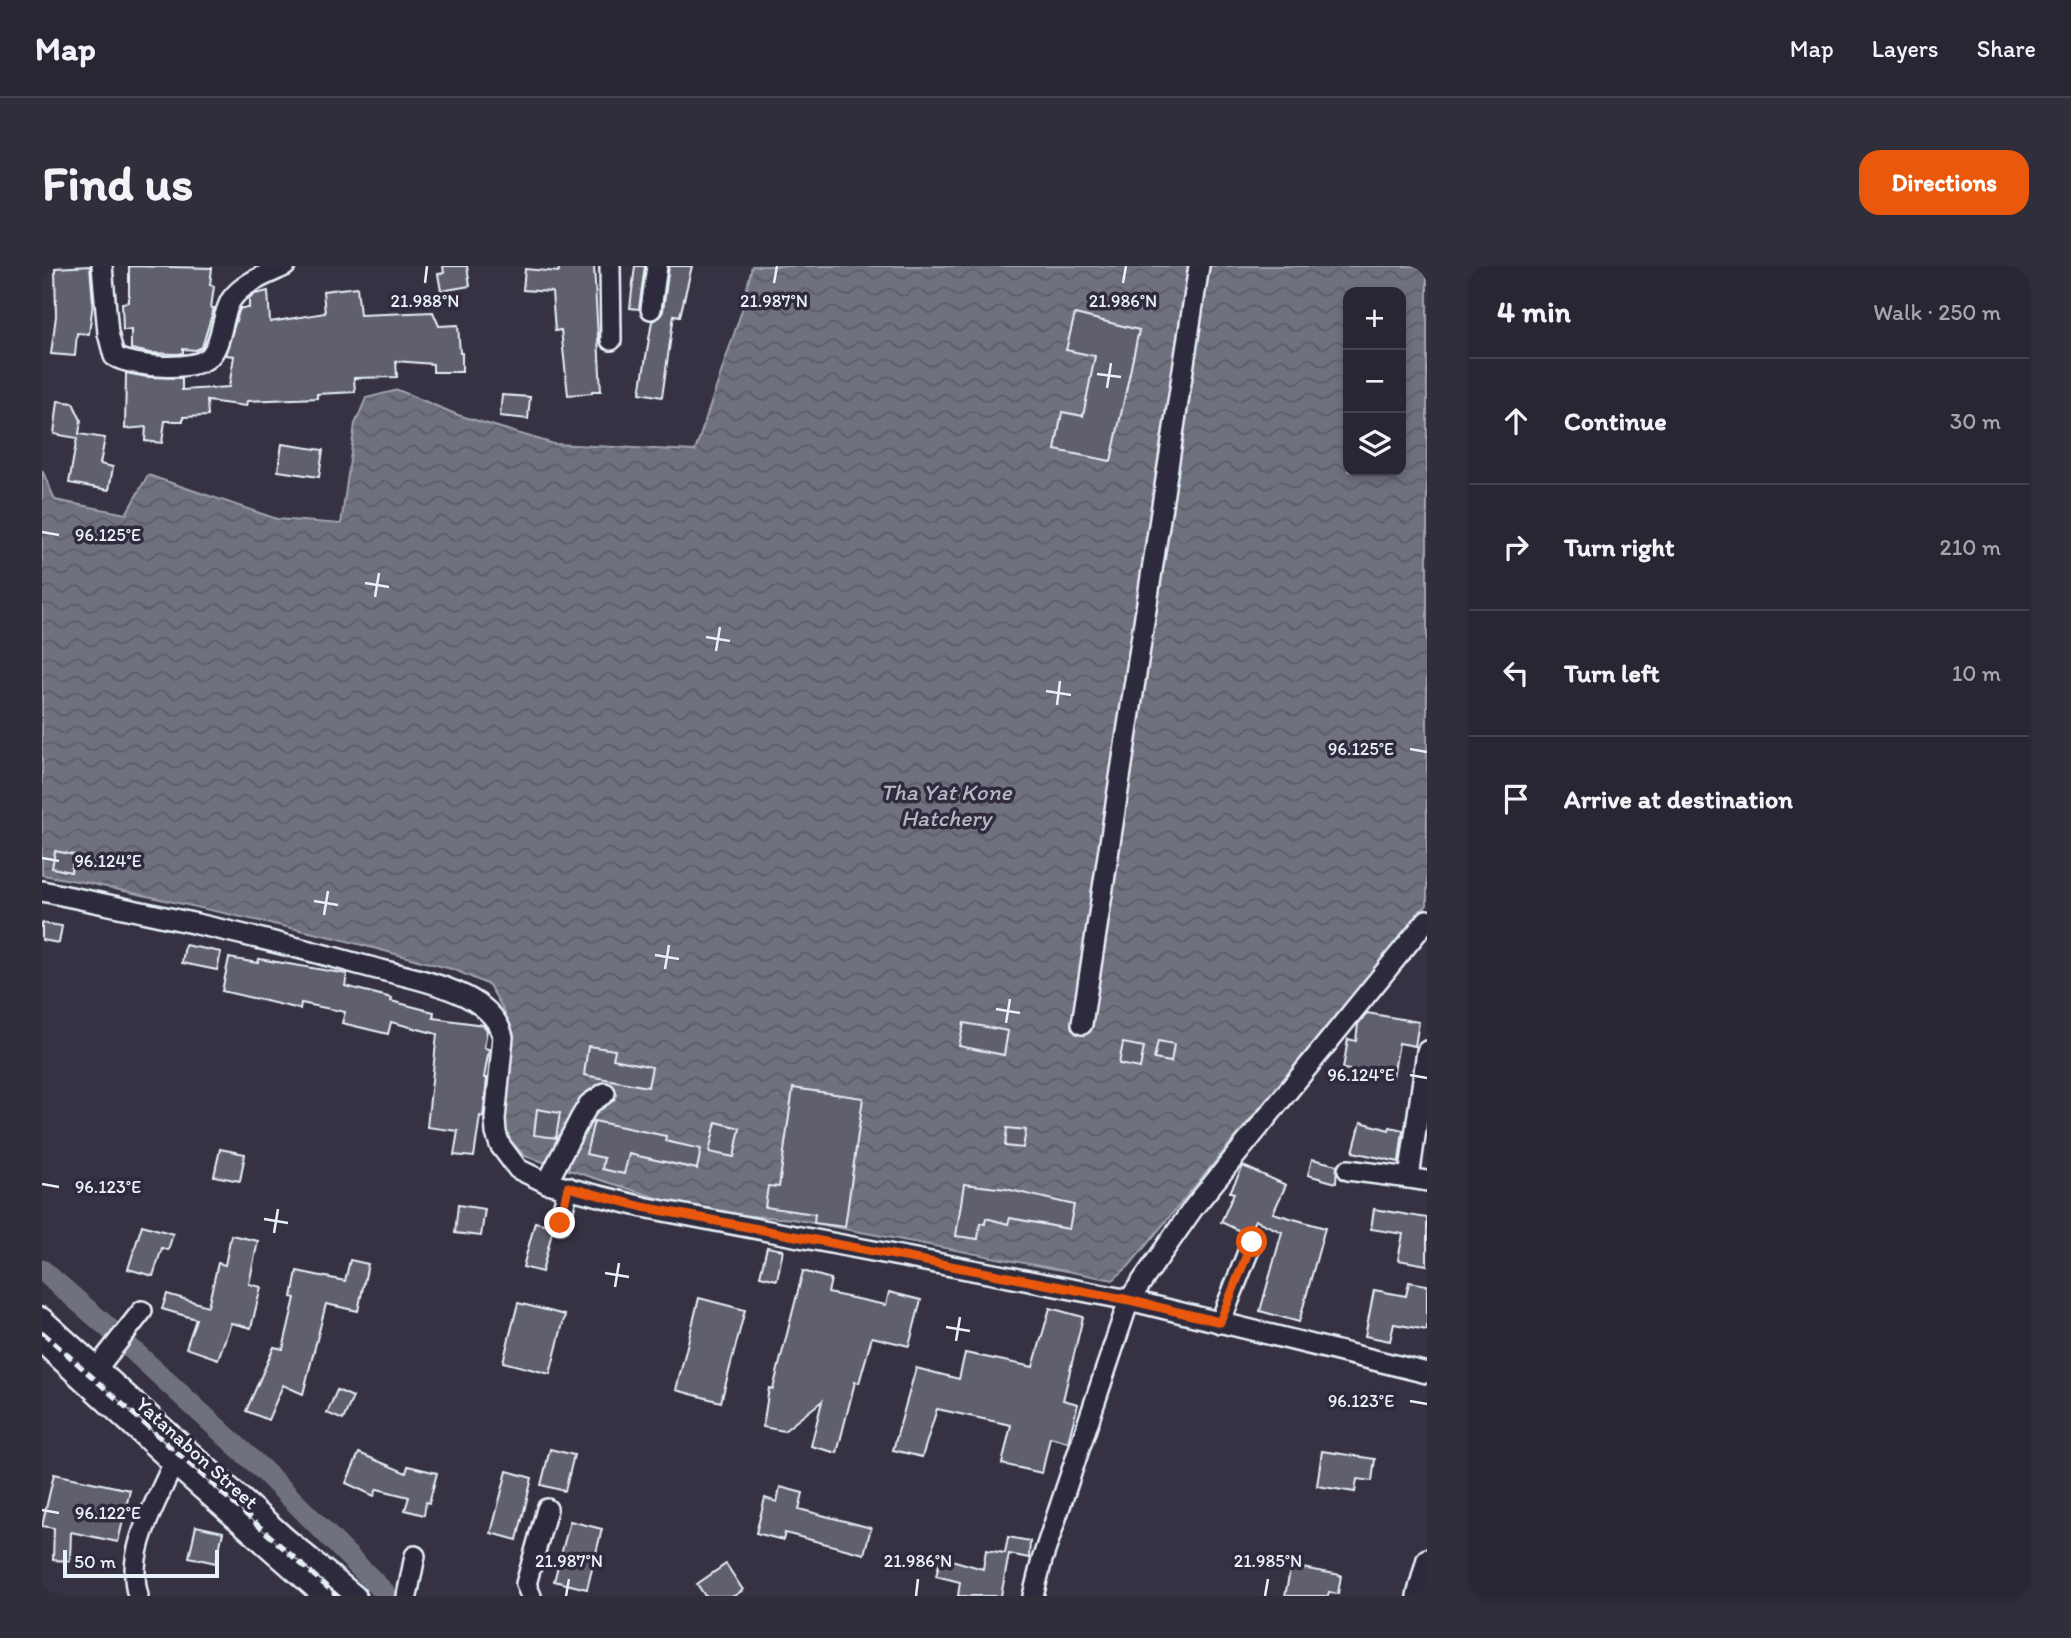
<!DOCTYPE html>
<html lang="en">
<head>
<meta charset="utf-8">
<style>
  :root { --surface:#282633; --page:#302e3b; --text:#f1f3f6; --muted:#a5a5ac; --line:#44434e; --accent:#ea580c }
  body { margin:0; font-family:Itim,sans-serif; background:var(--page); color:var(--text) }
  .controls { position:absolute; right:21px; top:21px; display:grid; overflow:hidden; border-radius:14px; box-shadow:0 4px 10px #0003 }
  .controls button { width:63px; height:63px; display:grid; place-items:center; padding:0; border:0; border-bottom:2px solid var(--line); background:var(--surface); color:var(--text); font:35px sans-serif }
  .scale { position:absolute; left:21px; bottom:18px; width:156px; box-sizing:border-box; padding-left:7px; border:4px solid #e8f1f8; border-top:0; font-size:19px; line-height:24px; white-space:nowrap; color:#e8f1f8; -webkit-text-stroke:5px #2f2a3d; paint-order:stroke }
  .stop { position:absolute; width:21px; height:21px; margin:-16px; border:5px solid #ea580c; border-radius:50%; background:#fff }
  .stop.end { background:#ea580c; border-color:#fff; box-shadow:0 2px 7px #0008 }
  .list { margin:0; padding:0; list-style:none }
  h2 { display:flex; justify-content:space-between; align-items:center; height:91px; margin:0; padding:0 28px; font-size:30px }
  h2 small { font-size:23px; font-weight:400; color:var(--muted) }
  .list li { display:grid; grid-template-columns:46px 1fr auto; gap:21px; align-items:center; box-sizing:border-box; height:126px; padding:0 28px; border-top:2px solid var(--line) }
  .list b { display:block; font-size:26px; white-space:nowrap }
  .list em { font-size:23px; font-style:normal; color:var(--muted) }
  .icon { flex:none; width:38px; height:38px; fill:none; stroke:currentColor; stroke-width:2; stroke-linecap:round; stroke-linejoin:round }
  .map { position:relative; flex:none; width:1385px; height:1330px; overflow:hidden; border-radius:21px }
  header { display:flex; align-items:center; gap:42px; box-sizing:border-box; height:98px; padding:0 35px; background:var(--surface); border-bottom:2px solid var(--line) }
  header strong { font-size:33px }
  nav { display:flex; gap:38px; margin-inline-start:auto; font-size:24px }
  .intro { display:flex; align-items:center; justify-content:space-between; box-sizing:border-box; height:168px; padding:0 42px }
  h1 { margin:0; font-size:49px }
  .button { padding:18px 32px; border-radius:21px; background:var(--accent); color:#fff; font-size:24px; font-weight:700 }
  main { display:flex; gap:42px; padding:0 42px }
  aside { flex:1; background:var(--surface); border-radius:21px; box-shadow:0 4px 10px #0003 }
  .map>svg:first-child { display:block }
  .water { fill:url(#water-waves); stroke:#a0a4af; stroke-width:2; fill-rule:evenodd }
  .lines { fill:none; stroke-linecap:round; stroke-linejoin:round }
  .canal { stroke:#70717f; stroke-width:21 }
  .building { fill:#605e6e; stroke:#e8f1f8; stroke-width:2 }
  .street-casing { stroke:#e8f1f8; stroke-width:24 }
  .street { stroke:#2f2a3d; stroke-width:19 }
  .rail { stroke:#e8f1f8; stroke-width:5; stroke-dasharray:10 5; stroke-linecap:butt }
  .route { stroke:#ea580c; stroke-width:9 }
  .ticks { fill:none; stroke:#e8f1f8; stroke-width:2.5 }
  .labels { text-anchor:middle; stroke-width:7; stroke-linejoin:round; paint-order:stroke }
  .street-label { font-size:21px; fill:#e8f1f8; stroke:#2f2a3d }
  .water-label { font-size:23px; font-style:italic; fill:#b2b7c2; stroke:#2f2a3d }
  .ticks-label { font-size:18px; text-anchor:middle; fill:#e8f1f8; stroke:#2f2a3d; stroke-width:7; stroke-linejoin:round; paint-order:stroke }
</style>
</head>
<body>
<header>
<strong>Map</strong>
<nav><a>Map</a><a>Layers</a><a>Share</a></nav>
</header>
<div class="intro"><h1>Find us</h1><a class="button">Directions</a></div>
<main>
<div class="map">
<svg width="1385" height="1330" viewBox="0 0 1385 1330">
  <defs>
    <pattern id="water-waves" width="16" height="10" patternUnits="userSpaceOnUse" patternTransform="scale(1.75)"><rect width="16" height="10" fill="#70717f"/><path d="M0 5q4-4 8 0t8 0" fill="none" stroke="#5b5c64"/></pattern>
  </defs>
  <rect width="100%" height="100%" fill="#363244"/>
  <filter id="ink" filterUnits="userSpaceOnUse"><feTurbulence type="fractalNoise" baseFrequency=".0143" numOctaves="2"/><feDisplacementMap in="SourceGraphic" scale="14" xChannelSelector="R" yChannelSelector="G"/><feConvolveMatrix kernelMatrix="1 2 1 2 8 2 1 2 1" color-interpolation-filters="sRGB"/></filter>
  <g filter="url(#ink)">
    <path class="water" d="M710 0H1385V639L1087 1000 1071 1014 750 953 660 946 483 890 461 867 460 781 464 748 447 719 413 704 294 672 46 617 0 609V204L13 234 84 248 106 209 235 253 299 258 313 158 324 132 356 124 416 149 512 178 653 185 700 44ZM1306 26H1359V205H1306Z"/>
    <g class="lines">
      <g class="canal">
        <polyline points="0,1004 69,1064"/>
        <polyline points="83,1077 224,1207 345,1329"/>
      </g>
    </g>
    <g class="building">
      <polygon points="48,0 51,37 47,68 35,67 33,90 9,88 14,50 13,2"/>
      <polygon points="87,0 170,2 168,19 172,20 169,42 172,42 160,81 154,84 141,83 141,87 136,88 108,87 89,83 89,64 81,64 80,37 87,36"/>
      <polygon points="401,0 425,0 428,20 399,25 396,8 402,7"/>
      <polygon points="516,0 552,0 559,125 550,125 550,127 526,129 519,64 513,65 510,26 481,24 483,3 517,6"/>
      <polygon points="593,0 603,0 597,43 588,42"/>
      <polygon points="627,0 650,0 638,50 632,49 620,131 598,127 610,55 618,51 621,45"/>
      <polygon points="315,21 318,49 391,46 397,60 416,59 418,87 420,87 420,106 391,106 391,98 354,95 355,111 312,112 313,126 275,128 275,132 205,135 204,140 165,135 166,150 141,151 141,155 123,155 120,177 103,175 104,161 83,163 84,107 105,111 140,112 140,124 187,121 192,90 183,89 197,45 199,42 207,42 207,33 213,28 226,25 228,56 283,47 281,25"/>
      <polygon points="1033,48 1097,64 1069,195 1013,184 1020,146 1041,150 1053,90 1024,84"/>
      <polygon points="460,129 488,131 486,153 458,150"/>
      <polygon points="16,135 31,137 39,154 37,168 63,172 58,198 71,201 67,224 27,217 35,172 12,168"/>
      <polygon points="240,178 281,184 277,211 236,205"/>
      <polygon points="13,585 32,589 29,606 10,602"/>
      <polygon points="0,657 20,660 17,677 0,674"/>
      <polygon points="143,679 179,686 175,704 140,697"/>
      <polygon points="187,692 216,697 217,693 305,708 303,720 350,732 349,735 392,746 391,752 441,759 445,764 442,782 447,783 442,812 445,812 441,851 438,850 432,891 412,889 416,865 385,861 395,768 349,756 346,768 300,757 303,746 259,737 258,743 180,725"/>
      <polygon points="1325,747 1377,756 1373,780 1357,777 1351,811 1301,803 1306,773 1314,775 1316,758"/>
      <polygon points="922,757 966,765 962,789 917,780"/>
      <polygon points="1116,775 1132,778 1129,796 1112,793"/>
      <polygon points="1081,777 1102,781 1098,802 1077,798"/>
      <polygon points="546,780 573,784 571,793 610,801 606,821 542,809"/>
      <polygon points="751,822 821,832 803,961 772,957 773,948 723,941 726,920 737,921"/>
      <polygon points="495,843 518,847 514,872 492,869"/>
      <polygon points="552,855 624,870 623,875 659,883 655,903 587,888 582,908 560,903 562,892 544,888"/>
      <polygon points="674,856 698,862 692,891 667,886"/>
      <polygon points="1319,856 1347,864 1348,861 1361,864 1357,896 1311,886"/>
      <polygon points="965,862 984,864 981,882 963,880"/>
      <polygon points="178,883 203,888 198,915 172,910"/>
      <polygon points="1270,893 1295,899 1294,917 1266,909"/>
      <polygon points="1201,900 1244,919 1231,947 1283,962 1257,1056 1218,1045 1240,966 1213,954 1208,964 1202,967 1179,956 1192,927 1188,926"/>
      <polygon points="922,918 964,923 1032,939 1027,963 968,952 966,958 944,952 943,958 938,957 936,973 914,970"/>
      <polygon points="416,939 443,943 439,970 413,967"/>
      <polygon points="1332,943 1385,952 1385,999 1356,994 1361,968 1329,963"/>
      <polygon points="493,956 506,959 510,966 500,1006 481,1001"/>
      <polygon points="100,959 131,968 126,984 120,982 111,1010 86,1003"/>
      <polygon points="189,969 216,975 207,1018 219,1021 209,1062 189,1057 176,1093 144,1082 154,1053 120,1043 125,1028 166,1040 176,997 183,999"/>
      <polygon points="725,981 741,984 735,1014 718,1010"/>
      <polygon points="308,994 326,998 316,1045 284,1038 261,1128 241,1119 226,1154 204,1145 232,1081 241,1083 253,1032 250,1031 255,1005 303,1015"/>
      <polygon points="761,1005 789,1013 786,1027 844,1039 847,1026 879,1034 867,1080 830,1071 817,1117 813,1116 795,1187 769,1180 780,1135 742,1165 721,1161 727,1122 731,1123"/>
      <polygon points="1367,1016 1385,1019 1385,1064 1352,1058 1348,1075 1323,1070 1332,1024 1364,1030"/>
      <polygon points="657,1032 703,1044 679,1136 634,1124"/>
      <polygon points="476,1037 523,1049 508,1108 461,1096"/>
      <polygon points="1008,1042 1041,1051 1021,1134 1036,1138 1026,1176 1008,1171 1000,1207 960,1198 969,1159 895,1143 880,1191 851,1184 874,1102 917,1113 923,1087 991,1101"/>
      <polygon points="295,1124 311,1131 301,1154 285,1147"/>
      <polygon points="508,1183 532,1189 523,1225 499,1219"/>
      <polygon points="1280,1185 1333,1193 1330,1215 1315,1213 1313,1226 1275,1220"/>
      <polygon points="317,1187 364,1207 366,1200 395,1207 387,1237 384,1236 382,1249 363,1244 367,1231 335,1223 332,1230 304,1217"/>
      <polygon points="465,1205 490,1212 475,1274 449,1267"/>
      <polygon points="12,1208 88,1224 76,1276 29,1266 28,1295 11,1294 12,1262 0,1260"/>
      <polygon points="738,1221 761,1227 757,1243 829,1262 822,1288 743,1267 741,1274 714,1267 723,1232 735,1236"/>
      <polygon points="528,1255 560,1263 545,1323 512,1315"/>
      <polygon points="154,1260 181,1266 174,1297 147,1291"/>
      <polygon points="966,1271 988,1275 987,1292 967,1288 959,1330 916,1330 918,1316 894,1310 899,1291 941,1303 944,1284 963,1287"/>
      <polygon points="684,1298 701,1324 692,1330 663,1330 655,1318"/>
      <polygon points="1249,1300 1299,1309 1296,1328 1287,1326 1286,1330 1243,1330"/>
    </g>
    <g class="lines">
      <g class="street-casing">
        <g id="street">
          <path d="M60 0 66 67 72 90C89 101 155 107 169 89 181 74 179 51 189 34 200 17 226 8 243 0"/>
          <polyline points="568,0 569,74"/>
          <polyline points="609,43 615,0"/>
          <path d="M0 625C106 647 212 669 316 698 352 708 390 714 423 730 441 739 456 751 461 771L453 853 454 867 458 879 476 903 505 917 601 941 1087 1034 1385 1107"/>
          <polyline points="1040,758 1157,0"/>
          <polyline points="1385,785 1367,912 1385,915"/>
          <polyline points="1306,904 1367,912"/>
          <polyline points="505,917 538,853 547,838 563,827"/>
          <polyline points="518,957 526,921"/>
          <polyline points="0,1052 243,1271 314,1330"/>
          <polyline points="1178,1057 1210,976"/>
          <polyline points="0,1077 131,1198 281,1330"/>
          <polyline points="49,1110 100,1045"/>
          <path d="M96 1330C83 1285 114 1238 131 1198L138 1191"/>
          <polyline points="365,1330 373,1290"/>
          <polyline points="489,1330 484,1318 505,1243"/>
          <polyline points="991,1330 1000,1294 1087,1034 1152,941 1385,654"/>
          <polyline points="1375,1330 1385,1293"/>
        </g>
      </g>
      <use href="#street" class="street"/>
      <polyline class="rail" points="0,1066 295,1330"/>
    </g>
  </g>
  <g class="lines" filter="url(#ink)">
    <polyline class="route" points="518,957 526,921 601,941 1087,1034 1178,1056 1210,976"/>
  </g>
  <path class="ticks" d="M383 17 385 0M732 17 735 0M1081 17 1084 0M1055 108 1079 111M1065 122 1069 97M0 266 17 269M323 317 347 321M333 331 337 307M664 371 688 375M674 385 678 361M1004 425 1029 429M1015 439 1018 415M1368 483 1385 486M0 592 17 595M272 635 296 639M282 649 286 625M613 689 637 693M623 703 627 679M954 743 978 747M964 757 968 733M1368 809 1385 812M0 918 17 921M222 953 246 957M232 967 236 943M563 1007 587 1011M573 1021 577 997M904 1061 928 1065M914 1075 918 1051M1368 1135 1385 1138M0 1244 17 1247M524 1330 527 1313M874 1330 876 1313M1223 1330 1226 1313"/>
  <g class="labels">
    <g class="street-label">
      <text transform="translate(155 1187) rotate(42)" y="7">Yatanabon Street</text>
    </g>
    <g class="water-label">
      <text x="904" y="534">Tha Yat Kone<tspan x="904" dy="26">Hatchery</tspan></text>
    </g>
  </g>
  <g class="ticks-label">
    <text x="383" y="41">21.988°N</text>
    <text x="732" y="41">21.987°N</text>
    <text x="1081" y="41">21.986°N</text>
    <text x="66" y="275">96.125°E</text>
    <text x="1319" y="489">96.125°E</text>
    <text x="66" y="601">96.124°E</text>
    <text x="1319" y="815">96.124°E</text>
    <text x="66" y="927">96.123°E</text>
    <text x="1319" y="1141">96.123°E</text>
    <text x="66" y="1253">96.122°E</text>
    <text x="527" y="1301">21.987°N</text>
    <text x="876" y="1301">21.986°N</text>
    <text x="1226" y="1301">21.985°N</text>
  </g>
</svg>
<div class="controls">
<button>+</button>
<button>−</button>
<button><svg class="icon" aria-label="layers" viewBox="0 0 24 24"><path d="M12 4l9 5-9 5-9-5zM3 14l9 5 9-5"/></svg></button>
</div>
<div class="scale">50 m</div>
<div class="stop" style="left:1210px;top:976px"></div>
<div class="stop end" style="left:518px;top:957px"></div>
</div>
<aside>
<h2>4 min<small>Walk · 250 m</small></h2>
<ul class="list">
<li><svg class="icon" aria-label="ahead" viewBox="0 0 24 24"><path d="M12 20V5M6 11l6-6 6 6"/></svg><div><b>Continue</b></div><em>30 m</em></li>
<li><svg class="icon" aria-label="right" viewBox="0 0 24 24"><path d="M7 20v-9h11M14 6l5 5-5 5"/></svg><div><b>Turn right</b></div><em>210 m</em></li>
<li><svg class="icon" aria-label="left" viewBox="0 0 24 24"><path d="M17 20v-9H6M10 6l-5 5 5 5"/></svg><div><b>Turn left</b></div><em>10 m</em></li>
<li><svg class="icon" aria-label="arrive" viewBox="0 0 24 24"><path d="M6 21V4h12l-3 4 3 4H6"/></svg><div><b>Arrive at destination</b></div></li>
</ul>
</aside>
</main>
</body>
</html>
